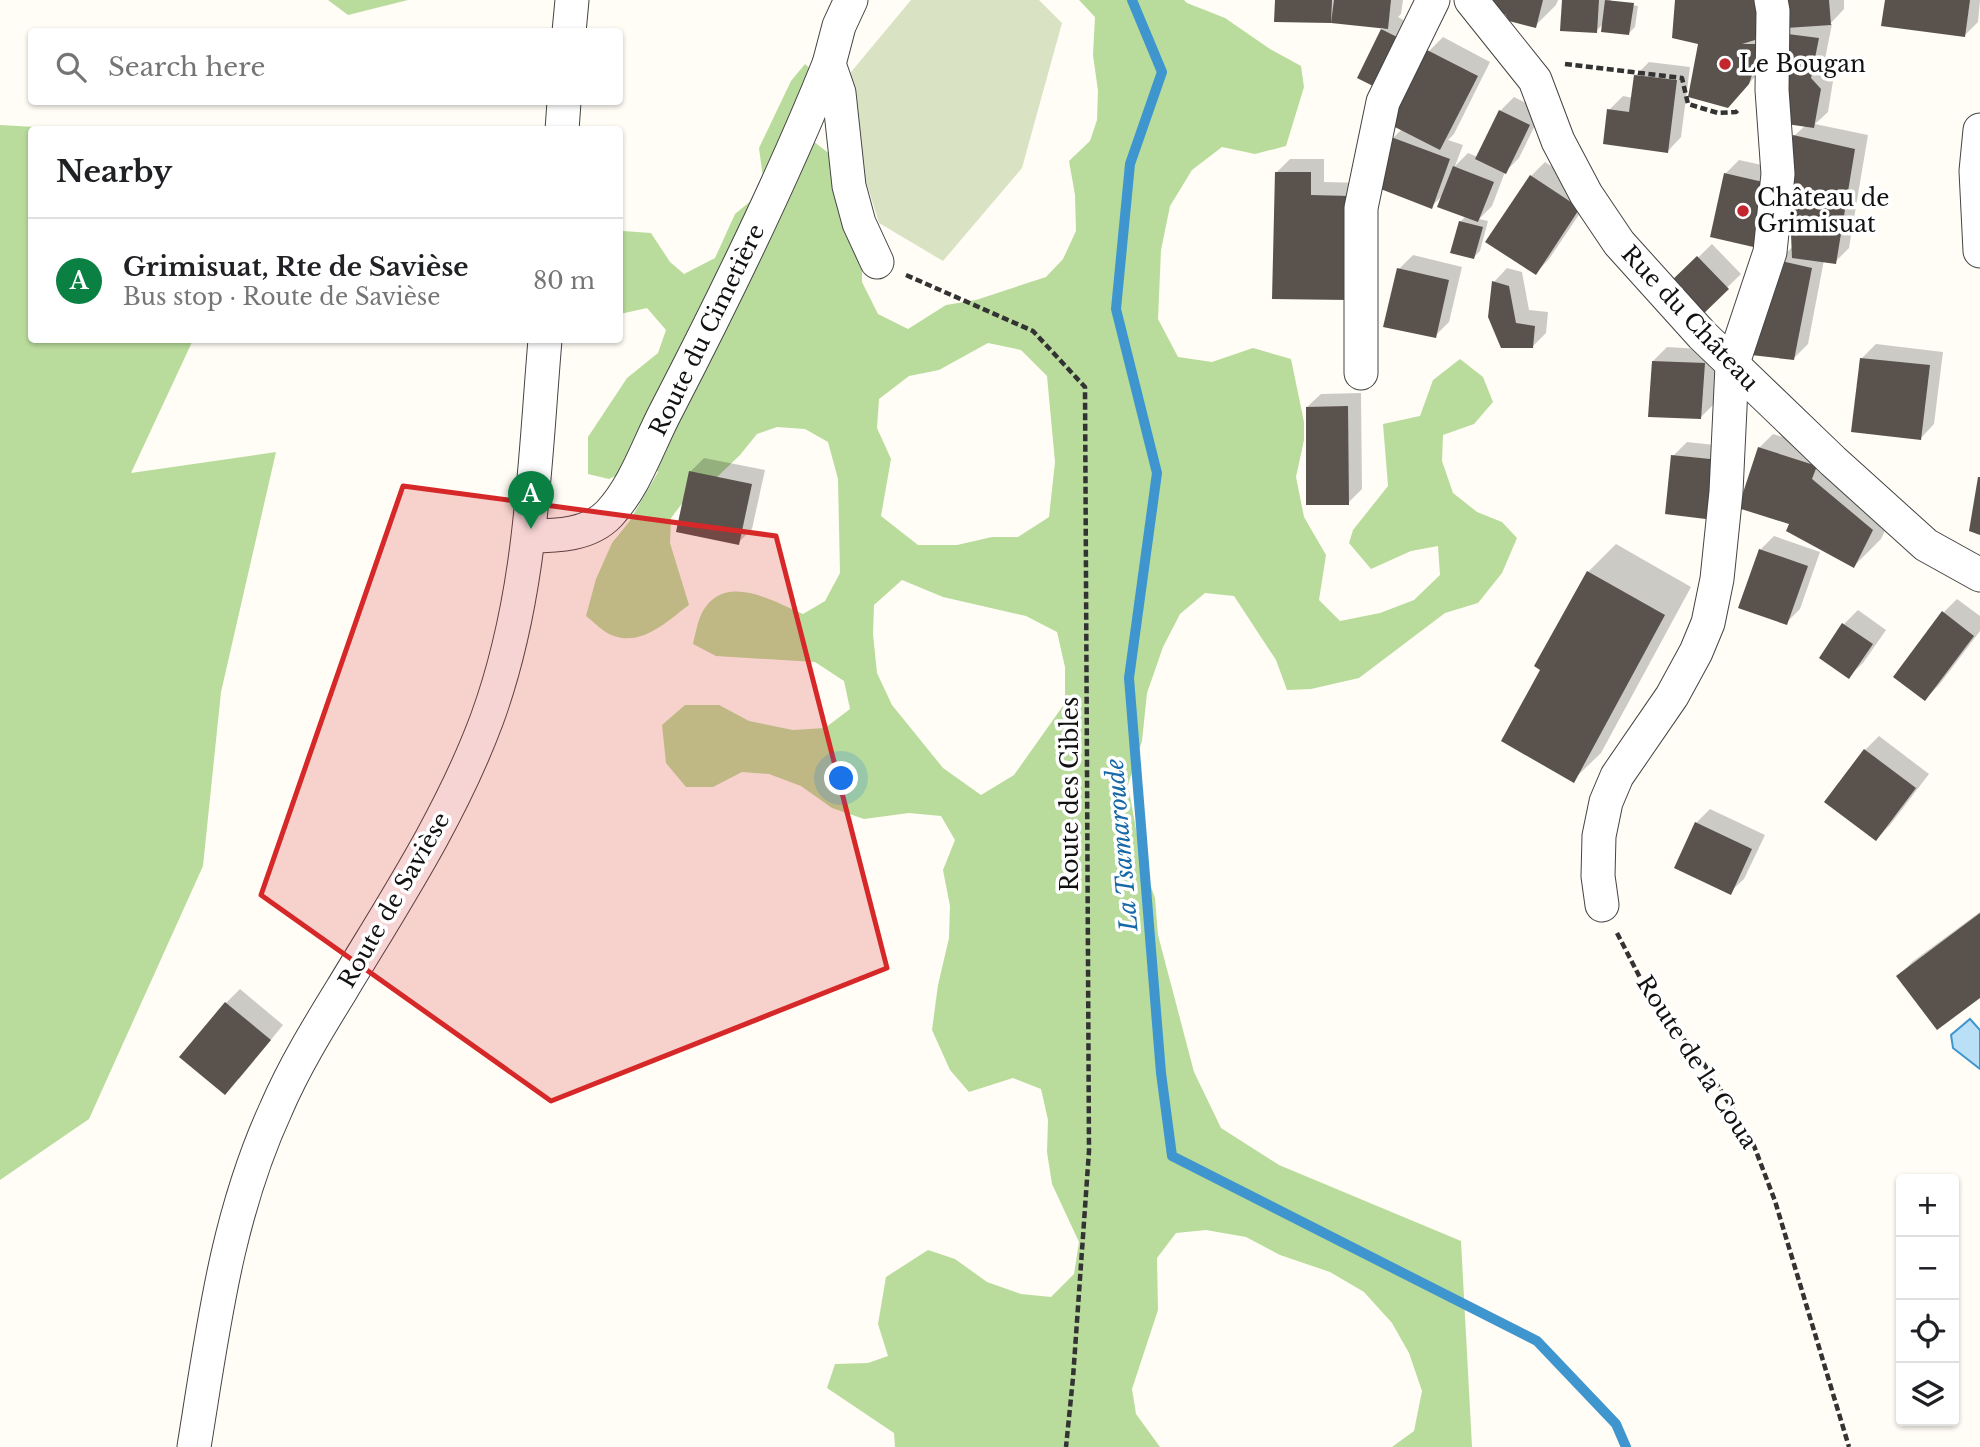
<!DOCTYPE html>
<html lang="en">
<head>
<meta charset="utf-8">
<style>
  :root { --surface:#fff; --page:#f6f6f6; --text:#202124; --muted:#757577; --line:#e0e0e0; --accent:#0b8043 }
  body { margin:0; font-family:"Libre Baskerville",serif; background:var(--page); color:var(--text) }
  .controls { position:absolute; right:21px; bottom:21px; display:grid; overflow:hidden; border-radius:7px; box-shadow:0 2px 5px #0004 }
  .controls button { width:63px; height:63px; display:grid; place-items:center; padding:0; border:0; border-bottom:2px solid var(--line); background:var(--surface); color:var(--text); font:35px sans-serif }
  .you { position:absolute; left:842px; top:779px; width:24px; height:24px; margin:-18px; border:5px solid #fff; border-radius:50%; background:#1a73e8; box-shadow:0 0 0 10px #1a73e833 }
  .badge { display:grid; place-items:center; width:46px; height:46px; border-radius:50%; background:var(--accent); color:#fff; font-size:23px; font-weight:700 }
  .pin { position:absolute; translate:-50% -58px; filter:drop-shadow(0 2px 4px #0008) }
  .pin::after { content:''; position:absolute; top:37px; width:24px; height:21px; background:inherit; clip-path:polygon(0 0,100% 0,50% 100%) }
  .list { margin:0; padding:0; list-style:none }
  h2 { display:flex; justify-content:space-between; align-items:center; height:91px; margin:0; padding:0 28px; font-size:30px }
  h2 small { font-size:23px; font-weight:400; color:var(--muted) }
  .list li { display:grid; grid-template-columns:46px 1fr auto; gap:21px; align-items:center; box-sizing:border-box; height:126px; padding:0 28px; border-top:2px solid var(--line) }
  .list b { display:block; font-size:26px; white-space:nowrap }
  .list p { margin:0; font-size:23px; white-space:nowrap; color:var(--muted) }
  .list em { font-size:23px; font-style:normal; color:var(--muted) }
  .icon { flex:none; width:38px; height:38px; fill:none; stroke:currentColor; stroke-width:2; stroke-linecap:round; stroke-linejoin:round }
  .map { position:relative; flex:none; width:1980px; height:1447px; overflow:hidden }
  .search { position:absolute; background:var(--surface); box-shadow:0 2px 5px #0004; left:28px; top:28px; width:595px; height:77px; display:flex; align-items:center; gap:18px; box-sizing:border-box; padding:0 24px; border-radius:7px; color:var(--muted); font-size:26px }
  .panel { position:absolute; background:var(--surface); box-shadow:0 2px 5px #0004; left:28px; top:126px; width:595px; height:217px; border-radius:7px }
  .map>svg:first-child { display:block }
  .forest { fill:#b9dc9c; fill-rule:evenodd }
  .cemetery { fill:#d9e3c4 }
  .water { fill:#b9e0f7; stroke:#3f96cf; stroke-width:2 }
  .shadow { fill:#0003 }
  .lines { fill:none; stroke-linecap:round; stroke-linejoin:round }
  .stream { stroke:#3f96cf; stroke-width:10 }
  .building { fill:#5a524d }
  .minor-casing { stroke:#444; stroke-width:35 }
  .path { stroke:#333; stroke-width:4.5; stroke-dasharray:7 3.5; stroke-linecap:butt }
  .minor { stroke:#fff; stroke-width:33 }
  .marked { fill:#d62828; fill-opacity:0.2; stroke:#d62828; stroke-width:5; stroke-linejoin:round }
  .poi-dot { fill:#c4262e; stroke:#fff; stroke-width:2.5 }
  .labels { text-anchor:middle; stroke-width:7; stroke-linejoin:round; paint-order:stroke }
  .poi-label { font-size:23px; fill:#111; stroke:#fff; text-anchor:start }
  .street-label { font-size:23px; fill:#111; stroke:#fff }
  .water-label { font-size:24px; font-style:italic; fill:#1768a6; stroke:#fff }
</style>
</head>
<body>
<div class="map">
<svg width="1980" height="1447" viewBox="0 0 1980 1447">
  <rect width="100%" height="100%" fill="#fffdf5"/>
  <g class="forest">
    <polygon points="328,0 408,0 348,15"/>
    <path d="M1079 0H1184L1187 3 1225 18 1270 49 1301 66 1304 87 1286 146 1255 154 1222 147 1192 170 1170 206 1161 250 1158 319 1178 357 1212 362 1253 348 1291 359 1304 422V440L1296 477 1304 517 1326 555 1319 600 1340 621 1380 613 1414 600 1440 575 1438 546 1411 551 1371 569 1349 543 1353 530 1388 486 1383 424 1420 416 1433 380 1460 359 1483 377 1493 402 1474 424 1443 435 1442 461 1453 493 1477 512 1502 522 1517 538 1502 573 1478 603 1445 613 1359 678 1311 689 1287 690 1276 660 1234 596 1205 593 1180 614 1163 647 1147 693 1142 741 1128 785 1142 862 1155 898 1158 935 1194 1072 1221 1128 1279 1165 1461 1241 1472 1447H1392L1414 1431 1422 1391 1409 1353 1392 1323 1364 1292 1330 1272 1280 1255 1246 1237 1206 1230 1176 1233 1157 1258 1158 1310 1132 1389 1136 1414 1160 1447H895L894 1433 827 1388 835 1364 868 1363 888 1356 878 1324 886 1277 928 1250 955 1259 987 1282 1021 1294 1051 1297 1074 1274 1079 1242 1052 1184 1047 1152 1048 1120 1041 1089 1013 1078 969 1092 950 1070 932 1030 938 985 949 938 950 906 943 870 955 840 941 816 909 813 864 819 832 808 801 786 769 774 742 772 713 787H686L666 763 662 725 685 705H719L749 721 793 730 825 728 850 709 844 681 815 662 716 656 693 644C695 635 697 625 700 617 721 570 771 600 803 614L825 601 840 573 838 479 828 442 805 429 777 427 757 434 740 455 717 477 693 489 671 518 670 543 689 605C667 621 643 646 614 636 604 633 594 622 586 616L596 579 612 543 629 522 658 472 653 465 628 470 609 479 588 474V437L627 378 658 353 666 330 647 308 620 314V233L623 231 651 233 670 262 684 274 715 258 735 214 753 199 763 178 759 148 791 81 805 64 814 72 809 138 839 161 862 247V282L878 314 908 329 946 305 976 300 1046 277 1063 259 1076 231 1075 195 1069 161 1090 141 1097 120 1098 91 1093 55 1095 17ZM988 343 1021 350 1047 376 1055 462 1049 517 1018 537H992L957 545H918L881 516 891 459 877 428 879 399 909 376 939 370ZM902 580 943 597 1026 616 1057 632 1065 667V703L1014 775 981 795 943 768 892 705 877 673 873 634 874 605Z"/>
    <polygon points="0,125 71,129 32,130 32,340 193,340 131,473 276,452 221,692 203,866 89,1119 0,1180"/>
  </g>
  <polygon class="cemetery" points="911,0 1039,0 1062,23 1022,168 943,261 879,223 854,143 846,78"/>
  <polygon class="water" points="1970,1019 1980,1030 1980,1069 1953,1048 1951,1035"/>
  <g class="shadow">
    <polygon points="1277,0 1403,0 1401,14 1398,17 1417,27 1394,74 1382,30 1385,27 1332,21 1276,20"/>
    <polygon points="1491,0 1558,0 1556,5 1535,26 1506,13"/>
    <polygon points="1564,0 1611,0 1611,2 1638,6 1635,27 1629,33 1603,24 1596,31"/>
    <polygon points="1677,0 1844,0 1844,9 1830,24 1832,24 1824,64 1834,75 1828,112 1815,124 1868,135 1849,248 1835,262 1824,260 1808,344 1794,358 1779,261 1793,246 1793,233 1725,174 1739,160 1789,171 1794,136 1806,125 1762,68 1742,92 1700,42"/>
    <polygon points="1887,0 1980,0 1978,22 1964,36"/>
    <polygon points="1443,37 1490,62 1454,134 1448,140 1463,145 1455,166 1468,153 1478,157 1500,111 1514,97 1542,111 1519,158 1505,172 1492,206 1479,219 1488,221 1480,251 1474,257 1460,222 1466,216 1444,194 1431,207 1393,138 1402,129 1429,51"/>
    <polygon points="1649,62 1690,67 1681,137 1668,151 1609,110 1623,96 1633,98 1635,76"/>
    <polygon points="1290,159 1324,159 1324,182 1363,183 1362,284 1276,173"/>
    <polygon points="1545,162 1593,194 1549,259 1536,273 1531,176"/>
    <polygon points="1712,244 1741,274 1698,316 1669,286"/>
    <polygon points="1413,255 1462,267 1449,322 1435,336 1399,269"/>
    <polygon points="1507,268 1522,272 1529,310 1548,312 1546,333 1532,347 1503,346 1494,282"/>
    <polygon points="1876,344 1943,352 1934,424 1921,438 1862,358"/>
    <polygon points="1667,347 1718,350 1714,404 1700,418 1653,361"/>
    <polygon points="1361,393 1362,489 1348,503 1307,407 1321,394"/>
    <polygon points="1773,434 1829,452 1899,502 1881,539 1854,566 1790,525 1759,448"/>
    <polygon points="1687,442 1733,447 1667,513 1673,456"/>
    <polygon points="704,458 765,470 752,529 738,543 690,472"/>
    <polygon points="1774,536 1820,552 1800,609 1786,623 1760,550"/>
    <polygon points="1616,544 1691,587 1601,753 1573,780 1542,670 1536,666 1588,572"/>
    <polygon points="1957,599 1980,616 1980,631 1939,685 1925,699 1943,613"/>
    <polygon points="1858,610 1886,630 1863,663 1849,676 1844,624"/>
    <polygon points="1879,736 1929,774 1890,825 1876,839 1826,802 1865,750"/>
    <polygon points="1710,809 1765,835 1744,879 1730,892 1696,823"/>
    <polygon points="1980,912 1980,996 1899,976 1912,962"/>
    <polygon points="240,989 283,1025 239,1079 226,1003"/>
  </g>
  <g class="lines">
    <polyline class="stream" points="1132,0 1162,72 1130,164 1116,309 1157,473 1129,678 1161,1073 1172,1156 1537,1341 1616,1424 1626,1447"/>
  </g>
  <g class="building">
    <polygon points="1275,0 1332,0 1331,23 1274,22"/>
    <polygon points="1334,0 1391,0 1388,29 1331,23"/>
    <polygon points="1489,0 1543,0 1536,28 1509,21 1505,14 1490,15"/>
    <polygon points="1562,0 1599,0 1597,33 1560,31"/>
    <polygon points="1605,0 1634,3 1629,35 1601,32"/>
    <polygon points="1675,0 1769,0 1773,11 1755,40 1742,44 1762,44 1749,84 1728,108 1688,97 1698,44 1672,38"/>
    <polygon points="1784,0 1829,0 1831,25 1786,28"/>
    <polygon points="1885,0 1970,0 1965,37 1881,26"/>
    <polygon points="1381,29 1405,41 1381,90 1357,78"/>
    <polygon points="1773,32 1819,38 1811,78 1821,89 1814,128 1773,122"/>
    <polygon points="1427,50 1478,76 1440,150 1389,124"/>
    <polygon points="1634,75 1677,80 1668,153 1603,144 1607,109 1629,112"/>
    <polygon points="1499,110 1530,125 1506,174 1475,159"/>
    <polygon points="1793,135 1855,149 1836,264 1792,258 1791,234 1780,226"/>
    <polygon points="1391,137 1450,159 1432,209 1373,186"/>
    <polygon points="1453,166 1494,182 1478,222 1437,207"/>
    <polygon points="1275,172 1311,172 1311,195 1350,196 1349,300 1272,299"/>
    <polygon points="1724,173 1776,185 1762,249 1710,237"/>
    <polygon points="1530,175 1580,208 1536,275 1485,242"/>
    <polygon points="1459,221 1483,227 1474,259 1450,253"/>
    <polygon points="1697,256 1729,289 1698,319 1666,286"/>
    <polygon points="1777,260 1812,268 1794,360 1751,355"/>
    <polygon points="1397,268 1449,280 1436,338 1383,327"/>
    <polygon points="1492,281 1509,286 1516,323 1535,326 1533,348 1501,348 1488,317"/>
    <polygon points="1860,358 1930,365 1921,440 1851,432"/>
    <polygon points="1652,361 1705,363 1701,419 1648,417"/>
    <polygon points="1348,406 1349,505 1306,505 1306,407"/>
    <polygon points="1758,447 1817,466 1812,479 1873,530 1854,568 1786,531 1789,524 1738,508"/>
    <polygon points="1671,455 1720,460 1714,520 1665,514"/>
    <polygon points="689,471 752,484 739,545 676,532"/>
    <polygon points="1978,477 1980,477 1980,535 1969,531"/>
    <polygon points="1759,549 1808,566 1787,625 1738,608"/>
    <polygon points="1587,571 1665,615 1574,783 1501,741 1540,670 1534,666"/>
    <polygon points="1942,611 1974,636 1925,701 1893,677"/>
    <polygon points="1842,623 1873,644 1849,679 1819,658"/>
    <polygon points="1864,749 1916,788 1876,841 1824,802"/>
    <polygon points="1695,822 1752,849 1731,895 1674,868"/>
    <polygon points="1980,913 1980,998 1937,1030 1896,976"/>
    <polygon points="225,1002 271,1040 225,1095 179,1057"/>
  </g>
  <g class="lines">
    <g class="minor-casing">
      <g id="minor">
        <polyline points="851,0 839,26 829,64 839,93 849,186 859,223 877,262"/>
        <polyline points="1471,0 1535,80 1558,141 1586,194 1619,243 1702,335 1833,461 1926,545 1980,575"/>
        <polyline points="569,32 572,0"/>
        <polyline points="562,130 564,102"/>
        <polyline points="1980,130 1976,171 1980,251"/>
        <polyline points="1361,373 1361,208 1383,102 1433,0"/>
        <path d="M530 536C557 536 589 535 609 514 636 485 648 445 666 411 725 297 781 183 829 64"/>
        <polyline points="1602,905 1598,876 1599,836 1606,802 1617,776 1672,696 1696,652 1708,623 1717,579 1726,492 1732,366 1770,252 1778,174 1772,90 1773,11 1771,0"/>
        <path d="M194 1447C213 1330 226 1218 276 1109 294 1067 318 1028 342 989 395 901 451 816 487 719 532 596 534 468 545 340"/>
      </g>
    </g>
    <g class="path">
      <polyline points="1565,64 1682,78 1688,104 1718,113 1736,112 1739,109"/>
      <polyline points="906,275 1033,331 1085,387 1089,1151 1073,1378 1066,1447"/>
      <polyline points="1617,933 1651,999 1704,1064 1751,1138 1775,1201 1849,1447"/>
    </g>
    <use href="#minor" class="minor"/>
  </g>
  <path class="marked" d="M403 486 776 536 887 968 551 1101 261 895Z"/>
  <g class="poi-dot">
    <circle cx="1725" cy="64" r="7"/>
    <circle cx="1743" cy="211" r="7"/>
  </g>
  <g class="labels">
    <g class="poi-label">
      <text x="1739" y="72">Le Bougan</text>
      <text x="1757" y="206">Château de<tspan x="1757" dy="26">Grimisuat</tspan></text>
    </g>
    <g class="street-label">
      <text transform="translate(1690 318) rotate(47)" y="8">Rue du Château</text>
      <text transform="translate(707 330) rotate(-64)" y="8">Route du Cimetière</text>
      <text transform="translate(1070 794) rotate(-90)" y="8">Route des Cibles</text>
      <text transform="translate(394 900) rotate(-60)" y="8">Route de Savièse</text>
      <text transform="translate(1697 1062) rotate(57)" y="8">Route de la Coua</text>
    </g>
    <g class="water-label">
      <text transform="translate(1122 845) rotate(-95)" y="8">La Tsamaroude</text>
    </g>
  </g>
</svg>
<div class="controls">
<button>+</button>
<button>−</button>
<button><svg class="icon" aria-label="locate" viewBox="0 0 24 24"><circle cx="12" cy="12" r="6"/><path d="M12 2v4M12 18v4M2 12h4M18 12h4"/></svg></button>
<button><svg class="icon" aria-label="layers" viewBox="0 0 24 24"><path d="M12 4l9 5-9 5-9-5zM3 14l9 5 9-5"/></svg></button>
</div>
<div class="you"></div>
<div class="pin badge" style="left:531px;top:529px">A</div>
<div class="search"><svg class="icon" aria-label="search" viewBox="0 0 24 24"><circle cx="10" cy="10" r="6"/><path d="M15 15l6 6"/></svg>Search here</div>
<section class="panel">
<h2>Nearby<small></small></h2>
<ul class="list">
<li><span class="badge">A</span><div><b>Grimisuat, Rte de Savièse</b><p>Bus stop · Route de Savièse</p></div><em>80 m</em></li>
</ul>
</section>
</div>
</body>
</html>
